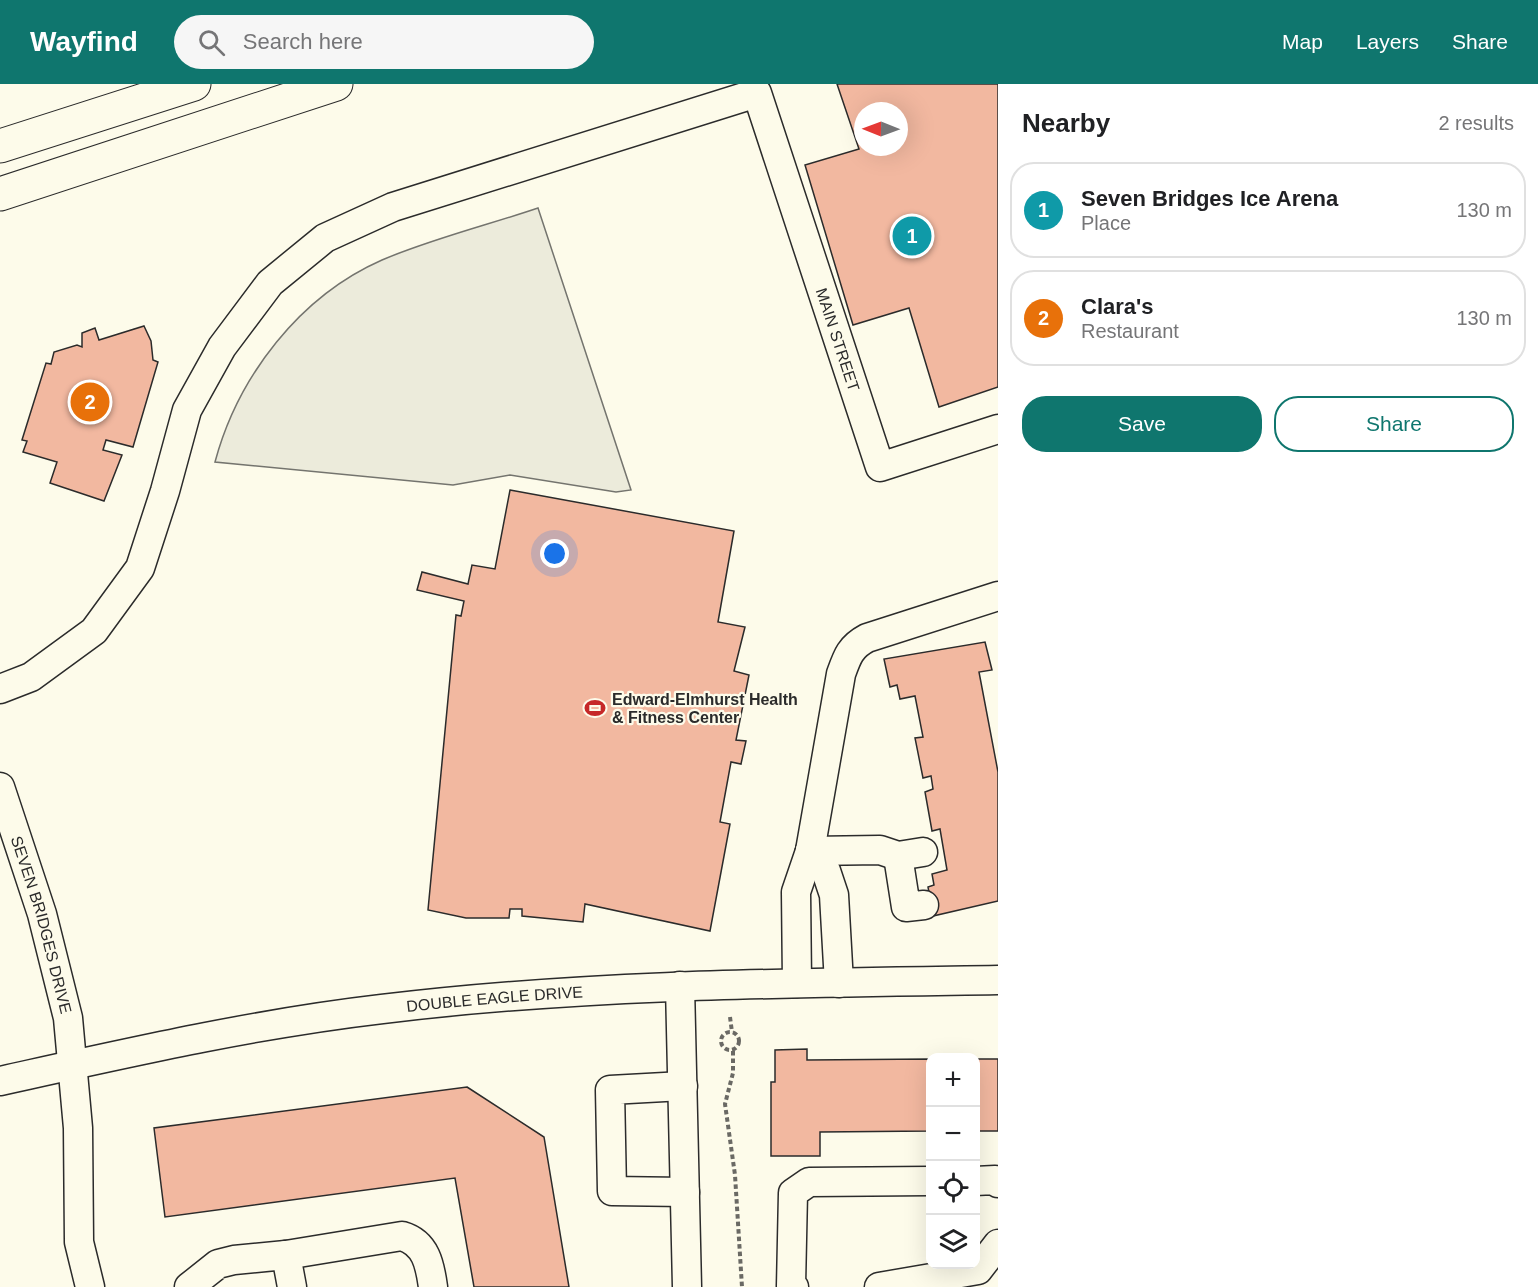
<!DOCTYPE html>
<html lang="en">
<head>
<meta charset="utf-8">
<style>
  :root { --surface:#fff; --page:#f6f6f6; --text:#202124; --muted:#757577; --line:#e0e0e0; --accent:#0f766e }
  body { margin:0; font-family:Helvetica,sans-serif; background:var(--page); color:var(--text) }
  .controls { position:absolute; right:18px; bottom:18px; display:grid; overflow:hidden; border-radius:12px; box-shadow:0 6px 24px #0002 }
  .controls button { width:54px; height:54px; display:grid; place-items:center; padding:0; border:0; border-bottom:2px solid var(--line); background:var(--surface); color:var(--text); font:30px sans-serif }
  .compass { position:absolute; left:854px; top:18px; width:54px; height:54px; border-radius:50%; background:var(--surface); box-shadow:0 6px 24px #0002; rotate:271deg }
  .you { position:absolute; left:555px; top:470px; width:21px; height:21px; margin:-15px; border:4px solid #fff; border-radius:50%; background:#1a73e8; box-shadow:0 0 0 9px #1a73e833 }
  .badge { display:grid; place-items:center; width:39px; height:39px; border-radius:50%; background:var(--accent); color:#fff; font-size:20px; font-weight:700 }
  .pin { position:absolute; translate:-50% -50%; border:3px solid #fff; box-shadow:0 2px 6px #0006 }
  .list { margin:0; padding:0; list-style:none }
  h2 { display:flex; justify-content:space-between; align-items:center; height:78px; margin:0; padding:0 24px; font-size:26px }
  h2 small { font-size:20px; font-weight:400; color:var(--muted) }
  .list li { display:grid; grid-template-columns:39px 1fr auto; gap:18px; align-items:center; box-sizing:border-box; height:96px; margin:0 12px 12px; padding:0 12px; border:2px solid var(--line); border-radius:24px }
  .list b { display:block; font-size:22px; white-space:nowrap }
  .list p { margin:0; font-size:20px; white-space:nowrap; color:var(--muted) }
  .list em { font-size:20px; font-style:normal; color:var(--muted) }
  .actions { display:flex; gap:12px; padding:18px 24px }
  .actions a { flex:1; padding:14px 0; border:2px solid var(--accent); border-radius:24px; text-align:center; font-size:21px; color:var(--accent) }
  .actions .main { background:var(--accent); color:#fff }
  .icon { flex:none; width:33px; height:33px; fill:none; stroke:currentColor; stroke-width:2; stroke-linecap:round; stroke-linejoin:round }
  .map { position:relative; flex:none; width:998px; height:1203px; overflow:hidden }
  header { display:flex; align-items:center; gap:36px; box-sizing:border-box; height:84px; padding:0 30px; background:var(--accent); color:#fff }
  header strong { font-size:28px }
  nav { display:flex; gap:33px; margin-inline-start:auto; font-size:21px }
  .search { width:420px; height:54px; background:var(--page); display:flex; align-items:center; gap:15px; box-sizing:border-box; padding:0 21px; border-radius:33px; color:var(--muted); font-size:22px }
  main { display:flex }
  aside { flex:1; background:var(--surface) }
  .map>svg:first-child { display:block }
  .green { fill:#ecebdb; stroke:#74746e; stroke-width:1.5 }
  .building { fill:#f2b8a0; stroke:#2b2b2b; stroke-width:1.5; fill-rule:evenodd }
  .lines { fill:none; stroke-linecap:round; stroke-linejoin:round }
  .minor-casing { stroke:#2b2b2b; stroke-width:31 }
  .major-casing { stroke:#2b2b2b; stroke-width:35 }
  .path { stroke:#6a6964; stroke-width:4; stroke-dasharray:4.5 3; stroke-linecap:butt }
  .minor { stroke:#fdfbea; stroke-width:28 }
  .major { stroke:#fdfbea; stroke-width:33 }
  .labels { text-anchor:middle; stroke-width:4.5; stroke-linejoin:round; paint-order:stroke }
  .street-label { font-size:16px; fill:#2b2b2b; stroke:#fdfbea }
  .poi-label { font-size:16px; font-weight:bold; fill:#2b2b2b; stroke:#fdfbea; text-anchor:start }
</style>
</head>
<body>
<header>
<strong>Wayfind</strong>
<div class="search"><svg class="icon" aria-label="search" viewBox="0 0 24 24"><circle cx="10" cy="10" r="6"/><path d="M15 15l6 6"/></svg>Search here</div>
<nav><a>Map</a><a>Layers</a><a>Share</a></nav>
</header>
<main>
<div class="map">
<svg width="998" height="1203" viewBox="0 0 998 1203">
  <rect width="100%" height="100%" fill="#fdfbea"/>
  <path class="green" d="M538 124 631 406 616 408 510 391 453 401 215 378C238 292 300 212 382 176 431 155 488 141 538 124Z"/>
  <g class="building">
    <path d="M837 0H998V303L939 323 909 224 853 241 805 81 859 65ZM863 27H899V63H863Z"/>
    <polygon points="144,242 151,257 153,276 158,278 133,363 106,356 103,366 122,371 104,417 50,399 57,378 23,368 27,357 22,356 46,279 51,280 54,268 77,261 82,263 82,249 95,244 99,256"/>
    <polygon points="510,406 734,447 718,538 745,543 734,587 749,591 736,656 746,657 741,680 731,678 720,738 730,740 710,847 585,820 583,838 522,832 522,825 510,825 509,834 466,834 428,826 456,531 461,532 464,517 417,506 422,488 468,500 472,481 495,485"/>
    <polygon points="985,558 992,586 979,588 998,688 998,817 933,832 928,803 934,801 932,790 947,786 940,745 932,747 925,708 933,705 931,692 923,694 915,654 923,653 915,612 900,615 897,601 890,603 884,575"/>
    <polygon points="807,965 807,976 930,975 930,1047 820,1048 820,1072 771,1072 771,998 775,998 775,966"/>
    <rect x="975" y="975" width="23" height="72"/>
    <polygon points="467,1003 544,1053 569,1203 474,1203 455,1094 165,1133 154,1044"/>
  </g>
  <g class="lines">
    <g class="minor-casing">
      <g id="minor">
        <path id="s1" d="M0 605 31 593 94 547 140 484 165 407 187 326 222 263 270 199 325 154 393 123 757 9 880 383 998 345"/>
        <path id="s2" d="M0 703 42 830 68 934 78 1044 79 1158 90 1203"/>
        <polyline points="810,767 826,787 834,811 839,899"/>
        <polyline points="810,767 880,766 898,772 923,768"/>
        <polyline points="898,772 906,823 924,821"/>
        <path d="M797 899 796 808 810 767 841 590C847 573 850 563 867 554L998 512"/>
        <polyline points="680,902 687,1203"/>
        <path id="s3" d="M0 997C127 969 253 940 382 925 587 900 792 899 998 896"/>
        <polyline points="683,1002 610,1006 612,1107 685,1108"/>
        <polyline points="975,1097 995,1096 998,1099"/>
        <polyline points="286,1171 292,1203"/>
        <path d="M189 1203 218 1180 234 1176 286 1171 402 1152C426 1159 430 1181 433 1203"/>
        <polyline points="794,1203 791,1202 793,1109 809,1098 930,1097"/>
        <polyline points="879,1203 978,1186 998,1160"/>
      </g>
    </g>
    <g class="major-casing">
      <g id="major">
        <polyline points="0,62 194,0"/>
        <polyline points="0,110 336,0"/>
      </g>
    </g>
    <g class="path">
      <polyline points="730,933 732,948"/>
      <circle cx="730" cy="957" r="9"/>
      <polyline points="733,967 733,989 725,1020 735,1091 742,1203"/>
    </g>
    <use href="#minor" class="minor"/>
    <use href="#major" class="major"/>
  </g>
  <defs>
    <g id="stadium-bare" transform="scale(1.62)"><path d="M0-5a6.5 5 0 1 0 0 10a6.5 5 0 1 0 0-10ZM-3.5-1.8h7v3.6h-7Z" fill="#c62828" stroke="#fdfbea" stroke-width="2.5" paint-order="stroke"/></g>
  </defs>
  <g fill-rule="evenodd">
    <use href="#stadium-bare" x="595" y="624"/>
  </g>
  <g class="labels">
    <g class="street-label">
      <text dy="6" stroke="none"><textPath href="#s1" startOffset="1293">MAIN STREET</textPath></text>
      <text dy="6" stroke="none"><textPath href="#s2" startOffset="144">SEVEN BRIDGES DRIVE</textPath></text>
      <text dy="6" stroke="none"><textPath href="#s3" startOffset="502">DOUBLE EAGLE DRIVE</textPath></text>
    </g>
    <g class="poi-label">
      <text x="612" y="621">Edward-Elmhurst Health<tspan x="612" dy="18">&amp; Fitness Center</tspan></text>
    </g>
  </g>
</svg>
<div class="controls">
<button>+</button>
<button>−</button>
<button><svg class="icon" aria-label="locate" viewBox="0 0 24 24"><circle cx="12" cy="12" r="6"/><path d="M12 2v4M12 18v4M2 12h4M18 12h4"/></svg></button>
<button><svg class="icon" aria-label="layers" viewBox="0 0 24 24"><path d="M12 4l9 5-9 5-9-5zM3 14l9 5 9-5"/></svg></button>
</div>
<svg class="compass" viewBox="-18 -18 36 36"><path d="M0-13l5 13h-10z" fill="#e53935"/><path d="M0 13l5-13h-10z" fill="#757577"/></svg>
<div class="you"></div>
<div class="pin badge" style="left:912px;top:152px;background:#0f9aa8">1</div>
<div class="pin badge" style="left:90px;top:318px;background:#e8710a">2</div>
</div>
<aside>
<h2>Nearby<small>2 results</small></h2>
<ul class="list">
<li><span class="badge" style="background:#0f9aa8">1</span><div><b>Seven Bridges Ice Arena</b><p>Place</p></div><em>130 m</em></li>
<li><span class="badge" style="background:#e8710a">2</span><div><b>Clara's</b><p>Restaurant</p></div><em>130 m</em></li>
</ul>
<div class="actions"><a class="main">Save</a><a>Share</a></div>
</aside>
</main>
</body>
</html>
